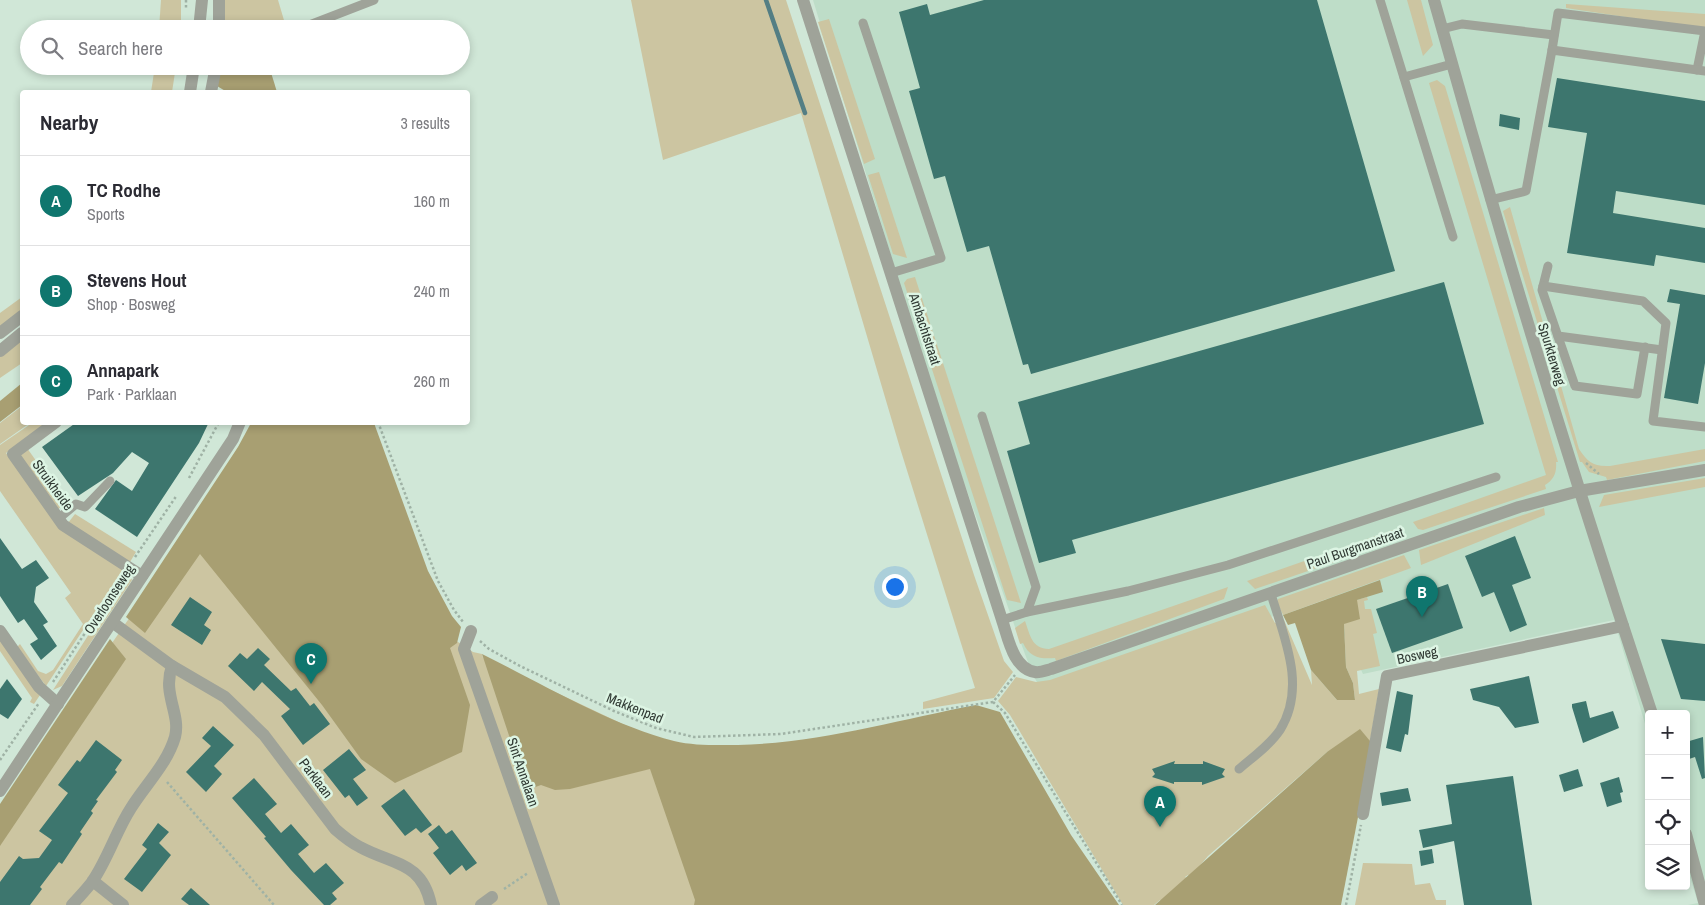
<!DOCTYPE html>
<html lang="en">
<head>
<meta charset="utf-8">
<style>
  :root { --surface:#fff; --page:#f2f2f3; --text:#2b2b33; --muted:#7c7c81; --line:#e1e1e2; --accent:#0f766e }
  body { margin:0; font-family:"Archivo Narrow",sans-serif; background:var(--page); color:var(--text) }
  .controls { position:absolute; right:15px; bottom:15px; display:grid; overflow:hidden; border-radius:5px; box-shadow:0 2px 8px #0003 }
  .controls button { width:45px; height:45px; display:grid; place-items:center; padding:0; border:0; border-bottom:1px solid var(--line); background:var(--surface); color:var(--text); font:25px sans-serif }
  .you { position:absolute; left:894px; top:586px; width:18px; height:18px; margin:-12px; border:4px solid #fff; border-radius:50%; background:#1a73e8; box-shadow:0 0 0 8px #1a73e833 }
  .badge { display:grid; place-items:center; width:32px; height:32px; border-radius:50%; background:var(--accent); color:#fff; font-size:16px; font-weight:700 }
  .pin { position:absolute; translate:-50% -41px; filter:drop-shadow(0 1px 2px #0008) }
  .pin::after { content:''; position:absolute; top:26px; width:18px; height:15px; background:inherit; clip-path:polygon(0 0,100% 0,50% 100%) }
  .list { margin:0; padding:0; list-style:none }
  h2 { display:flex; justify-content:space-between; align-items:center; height:65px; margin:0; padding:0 20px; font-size:21px }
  h2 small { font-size:16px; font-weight:400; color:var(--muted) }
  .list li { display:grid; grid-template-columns:32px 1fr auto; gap:15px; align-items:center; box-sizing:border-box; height:90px; padding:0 20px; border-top:1px solid var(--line) }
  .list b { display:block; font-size:19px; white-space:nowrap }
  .list p { margin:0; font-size:16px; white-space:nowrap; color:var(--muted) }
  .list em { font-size:16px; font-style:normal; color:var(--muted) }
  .icon { flex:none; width:28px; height:28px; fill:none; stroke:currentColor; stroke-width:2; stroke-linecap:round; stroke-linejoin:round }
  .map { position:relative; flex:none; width:1705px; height:905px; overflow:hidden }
  .search { position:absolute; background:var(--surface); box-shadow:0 2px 8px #0003; left:20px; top:20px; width:450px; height:55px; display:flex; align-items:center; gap:12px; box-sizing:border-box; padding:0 18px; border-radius:28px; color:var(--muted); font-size:19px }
  .panel { position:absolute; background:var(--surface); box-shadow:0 2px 8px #0003; left:20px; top:90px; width:450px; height:335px; border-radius:5px }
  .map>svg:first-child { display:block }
  .built { fill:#beddc8 }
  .green { fill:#ccc5a1 }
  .forest { fill:#a89f72 }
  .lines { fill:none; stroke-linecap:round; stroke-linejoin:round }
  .stream { stroke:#537e84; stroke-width:4.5 }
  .building { fill:#3d766e }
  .path { stroke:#9fb2a5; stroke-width:2.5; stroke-dasharray:2.5 2.5; stroke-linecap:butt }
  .service { stroke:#9fa399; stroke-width:9 }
  .minor { stroke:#9fa399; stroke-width:12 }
  .tertiary { stroke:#9fa399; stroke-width:12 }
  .labels { text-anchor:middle; stroke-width:5; stroke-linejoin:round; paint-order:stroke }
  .street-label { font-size:14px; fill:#303933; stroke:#ddf5e4 }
</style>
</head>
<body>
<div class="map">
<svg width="1705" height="905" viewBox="0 0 1705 905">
  <rect width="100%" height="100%" fill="#d0e7d7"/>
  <polygon class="built" points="813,0 1705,0 1705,905 1688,905 1698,903 1686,864 1686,714 1649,714 1649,737 1614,620 1363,674 1326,598 1044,695 1032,673 1015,627 937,406"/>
  <g class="green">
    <polygon points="161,0 181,0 181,29 159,29"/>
    <polygon points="222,0 278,0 286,27 223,29"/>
    <polygon points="631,0 786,0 974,575 1004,661 1013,672 994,698 923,709 923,702 975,688 900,448 801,113 663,160"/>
    <polygon points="1407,0 1421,0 1433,45 1423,56"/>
    <polygon points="1566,4 1705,14 1705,29 1566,8"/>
    <polygon points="829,19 875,159 864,164 818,22"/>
    <polygon points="155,66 176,66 172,92 151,92"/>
    <path d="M1437 80 1445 86 1558 462H1556C1557 472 1554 480 1545 485L1546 489 1423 530 1418 529 1413 522 1546 475 1429 83Z"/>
    <polygon points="879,172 907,258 893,254 868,175"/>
    <path d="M1510 207 1579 449C1588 462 1593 467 1610 466L1705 449V461L1607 480 1606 477 1589 472 1582 462H1580L1503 211Z"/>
    <polygon points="915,277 1021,603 1007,600 904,283 907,279"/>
    <polygon points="22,297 22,312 0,330 0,313"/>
    <polygon points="22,339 22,363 0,378 0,357"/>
    <polygon points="22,406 22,422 30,423 0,444 0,423"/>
    <polygon points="254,422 455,640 473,652 482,654 483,658 667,745 1113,905 0,905 0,805 148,591"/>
    <polygon points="32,423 48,423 6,453 58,526 124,568 46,686 17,647 20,644 38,671 46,674 53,670 83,624 65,598 71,593 0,491 0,445"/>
    <polygon points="27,448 66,503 57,510 21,460 21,453"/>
    <polygon points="1705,478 1705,487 1599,507 1604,495"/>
    <polygon points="1544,508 1545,515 1421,565 1419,550"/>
    <polygon points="75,514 136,552 130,562 68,523"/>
    <polygon points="1393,530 1393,537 1387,544 1255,589 1247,581"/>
    <polygon points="1404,555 1411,568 1283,615 1277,602 1278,599"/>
    <polygon points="129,572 132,580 62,686 53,690"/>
    <path d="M1228 587 1224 599 1056 661 1055 658C1040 659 1030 658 1023 643L1020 644 1015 628 1025 621C1030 635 1032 649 1049 649Z"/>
    <polygon points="1367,597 1368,600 1364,601 1365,609 1371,609 1377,633 1373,634 1380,666 1357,671 1359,694 1379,689 1370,741 1327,752 1208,856 1190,877 1188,875 1185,877 1188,879 1166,905 1160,900 1154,905 1123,905 1010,715 998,701 1016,677 1036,682 1050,680 1265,605 1275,623 1284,620 1312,685 1311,670 1337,700 1355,700 1353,683 1346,667 1344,624 1357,600"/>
    <polygon points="0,640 40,695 34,704 30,702 32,698 0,651"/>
    <polygon points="1363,863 1412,864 1415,885 1430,883 1436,900 1446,900 1446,905 1355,905"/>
  </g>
  <g class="forest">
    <polygon points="220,66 269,66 277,92 227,92 217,86"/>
    <polygon points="22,383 22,405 0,422 0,401"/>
    <polygon points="251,423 374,423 428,571 452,616 461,627 457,643 450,648 470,705 462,752 395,783 361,759 322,705 200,554 145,633 126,617 238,447"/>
    <polygon points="1380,580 1383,592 1357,600 1360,619 1344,624 1346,667 1353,683 1355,700 1337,700 1311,670 1295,623 1288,625 1283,615"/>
    <polygon points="110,639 126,659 0,846 0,804"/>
    <path d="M482 654C541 683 611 725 674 741 695 746 717 745 738 745 820 743 897 720 976 705L1000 712 1071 835 1119 905H694L695 900 650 769 570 789 555 790 541 785 527 790Z"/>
    <polygon points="1360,729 1370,741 1370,755 1341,905 1155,905 1327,752"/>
  </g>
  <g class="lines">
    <polyline class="stream" points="766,0 805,113"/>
  </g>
  <g class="building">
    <polygon points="984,0 1317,0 1395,271 1031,374 1028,364 1023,365 989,246 967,252 945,176 934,179 909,91 920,88 899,12 927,4 930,15"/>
    <polygon points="1557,78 1705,101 1705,205 1616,191 1613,213 1705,228 1705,263 1656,255 1654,266 1567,253 1587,133 1548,127"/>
    <polygon points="1500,114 1520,118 1519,130 1499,126"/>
    <polygon points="1444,282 1484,424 1072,540 1076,553 1039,563 1007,451 1030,444 1018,402"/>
    <polygon points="1670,289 1705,295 1705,363 1698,404 1664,398 1680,304 1667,302"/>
    <polygon points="77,422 209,422 199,443 137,537 95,509 116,480 132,491 149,463 132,452 113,473 78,496 42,447"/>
    <polygon points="1515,536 1531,578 1512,585 1527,625 1510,632 1494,592 1482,597 1465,556"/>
    <polygon points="0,538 22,569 36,560 49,578 36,587 34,602 48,622 43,625 57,646 41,660 30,644 38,639 24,619 18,623 0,596"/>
    <polygon points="1448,584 1463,628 1392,653 1376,609"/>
    <polygon points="190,597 212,612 204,625 211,630 202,645 171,625"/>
    <polygon points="1661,639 1705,644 1705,701 1681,699"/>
    <polygon points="258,648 270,659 264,665 291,691 296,688 310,706 314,703 330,724 303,745 281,716 290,709 262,682 254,691 228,666 240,653 247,659"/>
    <polygon points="1529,676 1539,723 1515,728 1499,707 1473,700 1470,689"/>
    <polygon points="7,679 22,699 8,719 0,714 0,689"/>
    <polygon points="1397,691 1413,695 1408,735 1405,734 1401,752 1386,748"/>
    <polygon points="1586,701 1590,718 1613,711 1619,728 1583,743 1572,707 1572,704"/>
    <polygon points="213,726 234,745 214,766 222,774 206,792 186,772 211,746 202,738"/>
    <polygon points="1703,737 1705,778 1702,779 1695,757 1686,760 1686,742"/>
    <polygon points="96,740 122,760 115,770 117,772 96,800 98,801 91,811 93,813 80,832 82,834 62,864 59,862 40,887 42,889 30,905 0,905 0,882 19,856 23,859 39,858 52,840 39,831 68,793 58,785 77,760 80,762"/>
    <polygon points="349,749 366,770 353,779 368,798 357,806 349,795 345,798 323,770"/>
    <polygon points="1175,761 1174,764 1203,764 1203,761 1225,769 1222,774 1225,777 1202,785 1202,782 1174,782 1174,784 1152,777 1155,774 1152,769"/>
    <polygon points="1578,769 1583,786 1564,792 1559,775"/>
    <polygon points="1513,776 1532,905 1464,905 1454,841 1423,848 1419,830 1452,824 1446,785"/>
    <polygon points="1619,777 1623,792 1620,793 1622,802 1607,807 1600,783"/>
    <polygon points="254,778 277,804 265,814 281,833 291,824 309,845 298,854 314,873 326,863 344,883 332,893 337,899 330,905 324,905 291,870 264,838 266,837 232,798"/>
    <polygon points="1408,788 1411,801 1382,806 1380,793"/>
    <polygon points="404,789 432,825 421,833 416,828 405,836 381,806"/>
    <polygon points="158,823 169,832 159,843 171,855 142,892 124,879 147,849 142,845"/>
    <polygon points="439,825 446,834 452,830 477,863 466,871 462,865 450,875 433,853 439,848 428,834"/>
    <polygon points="1432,849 1434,863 1421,866 1419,851"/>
    <polygon points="191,888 210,905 189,905 181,899"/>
  </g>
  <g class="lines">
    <g class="path">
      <polyline points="186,0 186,10"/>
      <polyline points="378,422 438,581 454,610 463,622"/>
      <polyline points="1586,463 1599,474"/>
      <polyline points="189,478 219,422"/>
      <polyline points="135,557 177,495"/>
      <polyline points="480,641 489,649 520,666 614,711 656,728 694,737 781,734 993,702 1015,675"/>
      <polyline points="53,682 121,578"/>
      <polyline points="993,702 1005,713 1122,905"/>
      <polyline points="0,760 39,703"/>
      <polyline points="167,782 274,905"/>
      <polyline points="504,889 528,873"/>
      <polyline points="1346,905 1361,825"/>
    </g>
    <g class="service">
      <polyline points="1380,0 1453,237"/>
      <polyline points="863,23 941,258 891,273"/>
      <polyline points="299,29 374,0"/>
      <polyline points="1442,29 1462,24 1554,35"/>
      <polyline points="1552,50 1558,13 1705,31 1697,70"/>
      <polyline points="1404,77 1452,64"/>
      <polyline points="1490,200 1526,191 1552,50 1705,71"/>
      <polyline points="1548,266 1542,290 1575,386 1637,394 1645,347"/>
      <polyline points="1543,286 1643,301 1666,323 1653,421 1705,427"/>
      <polyline points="1558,336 1662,350"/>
      <polyline points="982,416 1036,587 1027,612"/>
      <polyline points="58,519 76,504 85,507 110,481"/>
      <polyline points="1002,620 1027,612 1128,591 1228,565 1496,477"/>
      <path d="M1239 769C1253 757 1270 745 1280 730 1307 687 1284 637 1271 594"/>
    </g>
    <g class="minor">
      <path d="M803 0 1002 620C1008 637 1013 669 1035 672 1040 673 1047 670 1051 669L1519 507 1579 491 1705 470"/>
      <path d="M1434 0C1501 240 1573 477 1652 714"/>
      <polyline points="56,422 13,454 63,525 142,576"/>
      <path d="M112 622 172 666 225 697 264 735 335 829C343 836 350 842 360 847 393 865 422 861 431 905"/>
      <polyline points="0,631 39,687 58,704"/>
      <polyline points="471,631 464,649 554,905"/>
      <polyline points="0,791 233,439 240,422"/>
      <polyline points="1363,814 1387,676 1623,626"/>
      <polyline points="1686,834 1705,905"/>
      <polyline points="93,881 123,905"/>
      <path d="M72 905C79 897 86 890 92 882 108 859 116 831 131 808 146 784 167 764 175 737 181 714 162 694 172 666"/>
      <polyline points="481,905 492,897"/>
    </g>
    <g class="tertiary">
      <polyline points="219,0 219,29"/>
      <polyline points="199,29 202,0"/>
      <polyline points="190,92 194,66"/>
      <polyline points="211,92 216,66"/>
      <polyline points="0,333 22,316"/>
      <polyline points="0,351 22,333"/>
    </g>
  </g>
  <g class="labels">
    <g class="street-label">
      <text transform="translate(925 329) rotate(72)" y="5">Ambachtstraat</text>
      <text transform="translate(1552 354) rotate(73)" y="5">Spurkterweg</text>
      <text transform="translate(53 485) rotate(54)" y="5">Struikheide</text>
      <text transform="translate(1355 548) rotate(-19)" y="5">Paul Burgmanstraat</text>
      <text transform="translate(109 599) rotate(-57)" y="5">Overloonseweg</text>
      <text transform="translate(1417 655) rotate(-12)" y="5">Bosweg</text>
      <text transform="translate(635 708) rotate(22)" y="5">Makkenpad</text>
      <text transform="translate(523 772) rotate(71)" y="5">Sint Annalaan</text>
      <text transform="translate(316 778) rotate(53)" y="5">Parklaan</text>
    </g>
  </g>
</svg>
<div class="controls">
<button>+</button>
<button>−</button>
<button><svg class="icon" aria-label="locate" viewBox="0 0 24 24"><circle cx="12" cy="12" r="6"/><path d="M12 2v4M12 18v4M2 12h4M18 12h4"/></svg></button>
<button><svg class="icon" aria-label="layers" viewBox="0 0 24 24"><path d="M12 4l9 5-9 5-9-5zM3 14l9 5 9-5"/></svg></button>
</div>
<div class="you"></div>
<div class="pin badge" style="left:1160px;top:827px">A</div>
<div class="pin badge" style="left:1422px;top:617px">B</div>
<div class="pin badge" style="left:311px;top:684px">C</div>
<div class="search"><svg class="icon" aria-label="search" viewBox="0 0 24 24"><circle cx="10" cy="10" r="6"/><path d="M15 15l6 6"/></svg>Search here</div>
<section class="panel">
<h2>Nearby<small>3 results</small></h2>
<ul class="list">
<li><span class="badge">A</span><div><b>TC Rodhe</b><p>Sports</p></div><em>160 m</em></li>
<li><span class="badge">B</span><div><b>Stevens Hout</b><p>Shop · Bosweg</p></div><em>240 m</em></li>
<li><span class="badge">C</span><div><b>Annapark</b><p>Park · Parklaan</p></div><em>260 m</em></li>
</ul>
</section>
</div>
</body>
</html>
